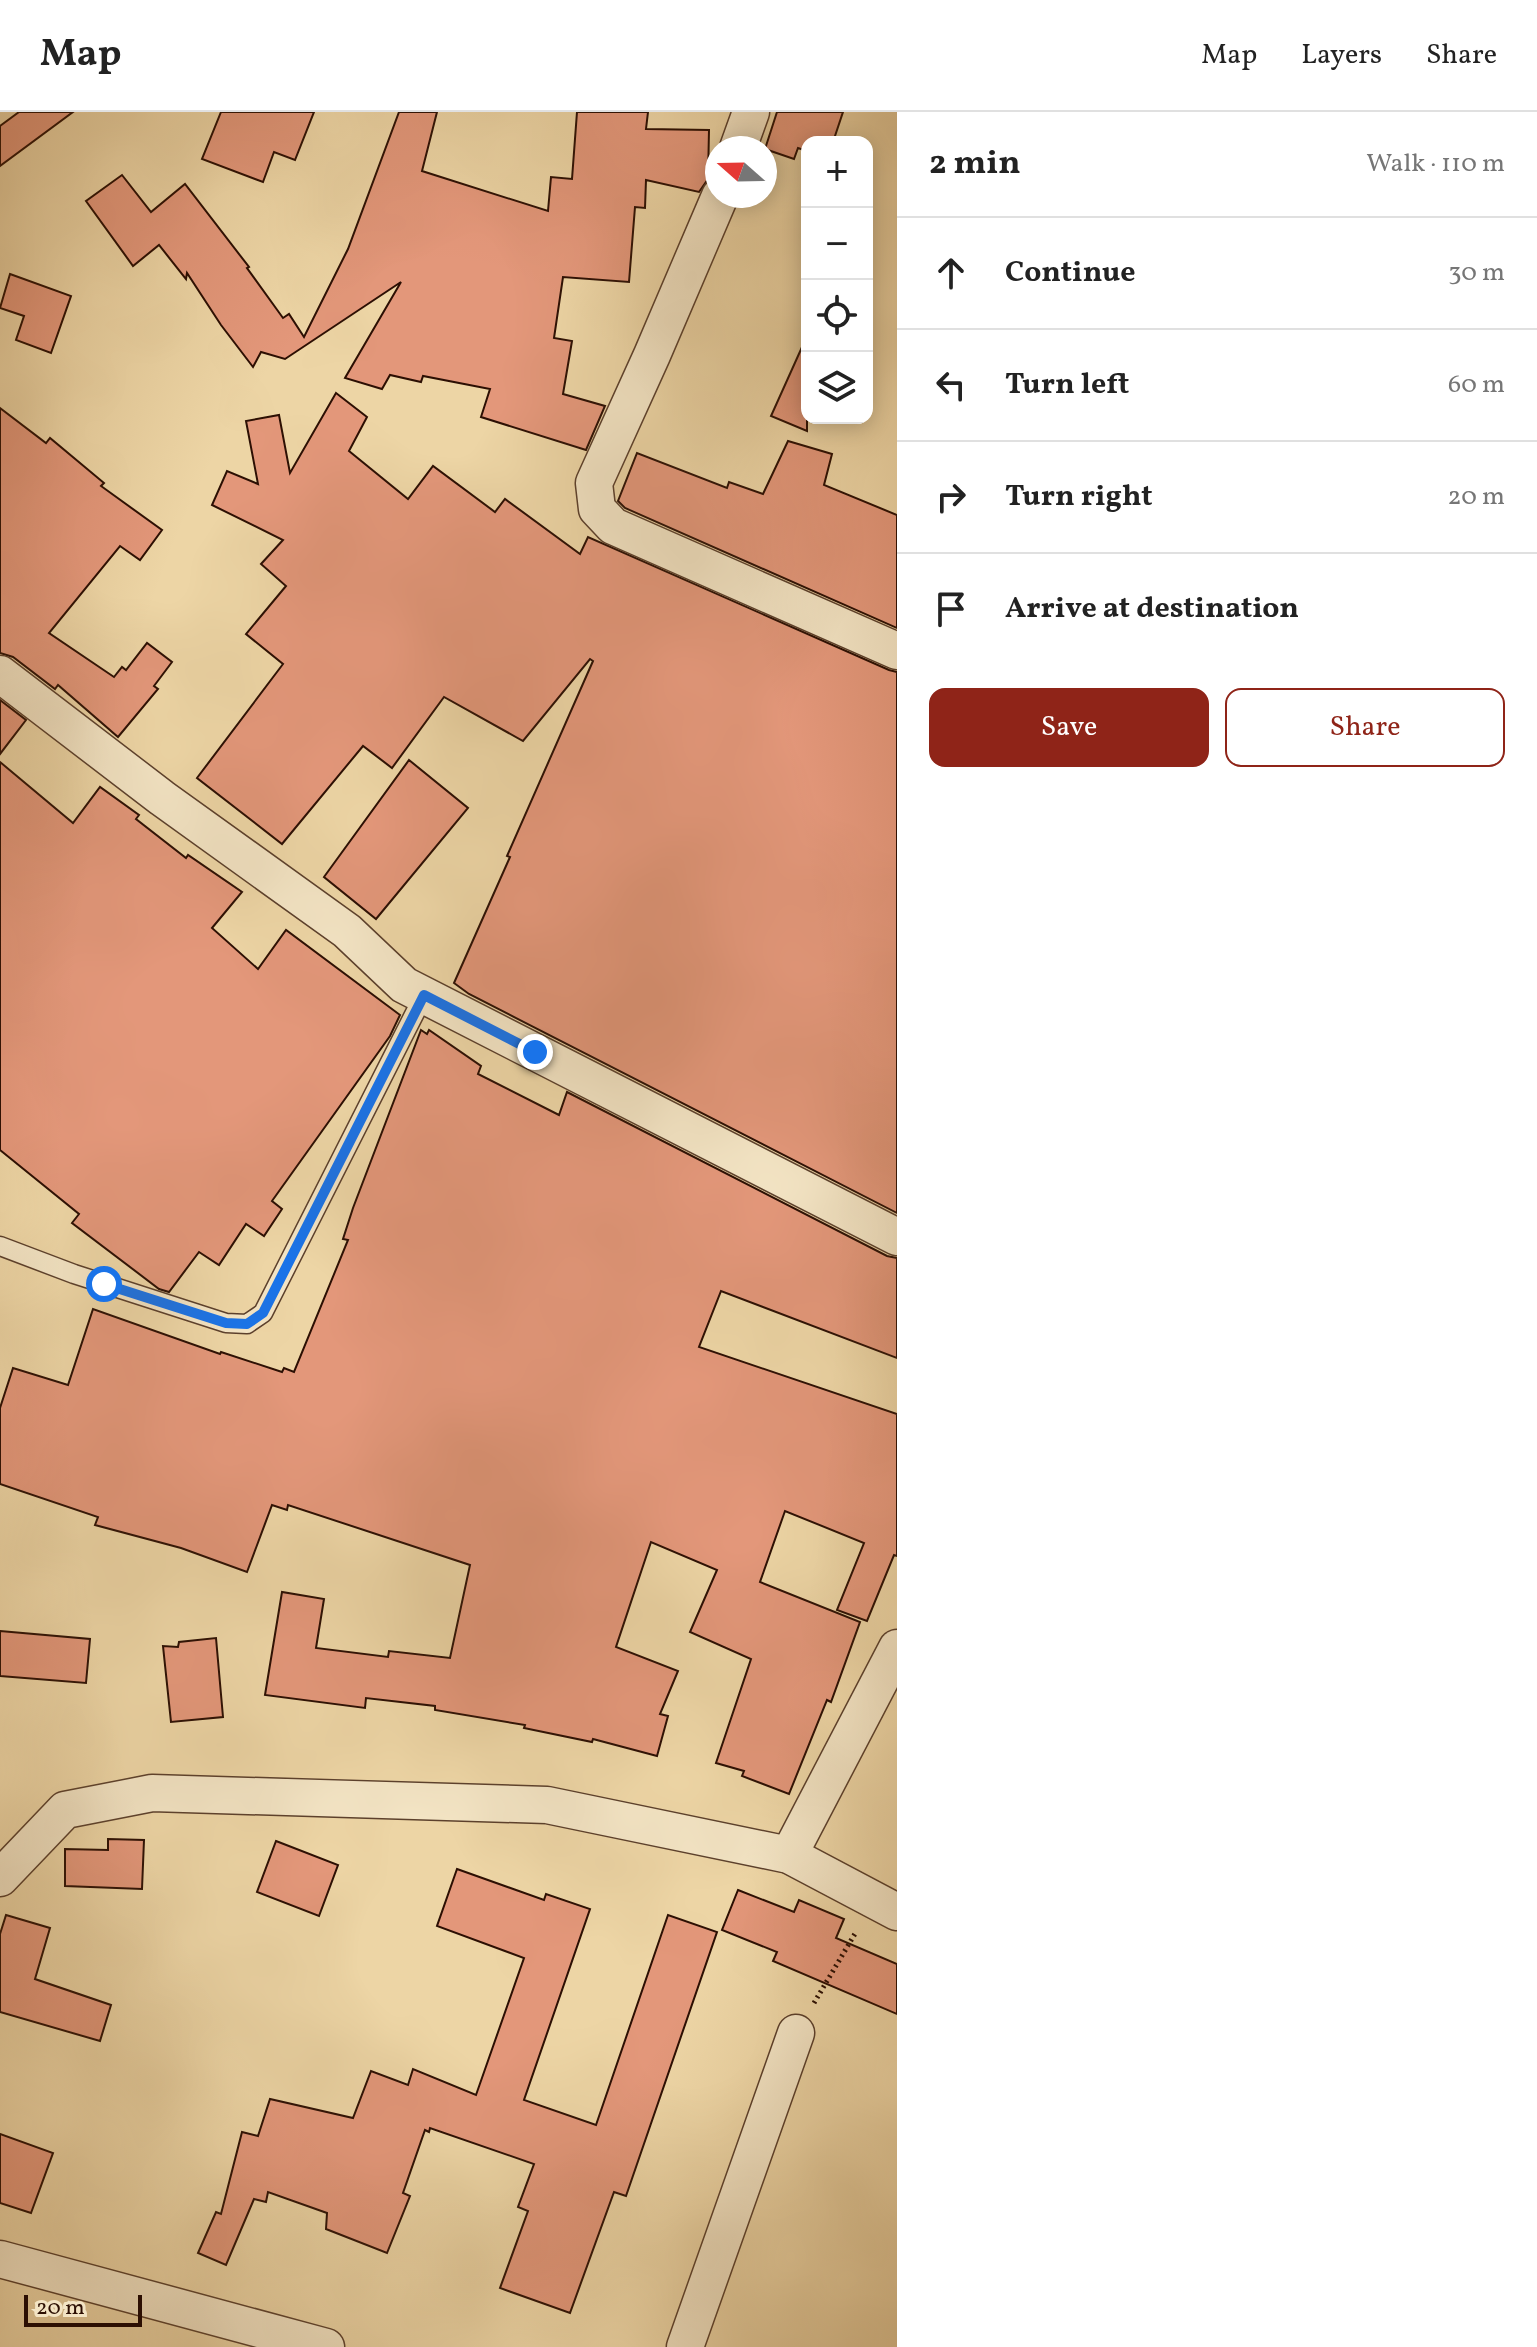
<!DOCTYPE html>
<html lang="en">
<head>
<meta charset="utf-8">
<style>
  :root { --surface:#fff; --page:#f6f6f6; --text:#222; --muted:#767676; --line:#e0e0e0; --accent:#8f2418 }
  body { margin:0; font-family:Vollkorn,serif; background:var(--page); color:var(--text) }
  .controls { position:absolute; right:24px; top:24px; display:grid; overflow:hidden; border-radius:16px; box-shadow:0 4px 20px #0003 }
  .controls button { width:72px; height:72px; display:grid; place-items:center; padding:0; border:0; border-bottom:2px solid var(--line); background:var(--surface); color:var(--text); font:40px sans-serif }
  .compass { position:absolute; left:705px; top:24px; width:72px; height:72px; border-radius:50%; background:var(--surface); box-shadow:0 4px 20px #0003; rotate:290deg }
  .scale { position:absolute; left:24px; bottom:20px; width:118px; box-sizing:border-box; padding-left:8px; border:4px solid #2c0f03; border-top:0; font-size:22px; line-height:28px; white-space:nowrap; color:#2c0f03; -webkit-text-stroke:6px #f3e4c4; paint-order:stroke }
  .stop { position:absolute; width:24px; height:24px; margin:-18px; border:6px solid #1a73e8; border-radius:50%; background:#fff }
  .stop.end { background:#1a73e8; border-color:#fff; box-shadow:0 2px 8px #0008 }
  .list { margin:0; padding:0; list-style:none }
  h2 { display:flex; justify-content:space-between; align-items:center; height:104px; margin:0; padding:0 32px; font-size:34px }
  h2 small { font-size:26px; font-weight:400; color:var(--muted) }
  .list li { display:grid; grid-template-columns:52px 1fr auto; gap:24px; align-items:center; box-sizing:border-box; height:112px; padding:0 32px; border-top:2px solid var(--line) }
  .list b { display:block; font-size:30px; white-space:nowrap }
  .list em { font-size:26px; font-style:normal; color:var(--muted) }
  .actions { display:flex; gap:16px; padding:24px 32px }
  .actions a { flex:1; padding:18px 0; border:2px solid var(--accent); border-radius:16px; text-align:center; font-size:28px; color:var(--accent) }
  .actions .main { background:var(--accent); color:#fff }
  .icon { flex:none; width:44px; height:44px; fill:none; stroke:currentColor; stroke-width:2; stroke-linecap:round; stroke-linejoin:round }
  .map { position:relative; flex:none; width:897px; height:2235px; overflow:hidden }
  header { display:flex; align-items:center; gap:48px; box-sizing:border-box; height:112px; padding:0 40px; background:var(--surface); border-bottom:2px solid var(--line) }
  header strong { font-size:38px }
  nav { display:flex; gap:44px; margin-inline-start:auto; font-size:28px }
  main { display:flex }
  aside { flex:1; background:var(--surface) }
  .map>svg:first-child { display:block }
  .building { fill:#e3977a; stroke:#2c0f03; stroke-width:2 }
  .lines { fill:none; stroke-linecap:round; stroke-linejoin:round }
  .lane-casing { stroke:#5c402c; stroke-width:21 }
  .street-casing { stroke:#5c402c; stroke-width:39 }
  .path { stroke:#2c0f03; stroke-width:5; stroke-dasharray:2 4; stroke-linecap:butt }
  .lane { stroke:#f3e4c4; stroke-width:18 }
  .street { stroke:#f3e4c4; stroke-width:36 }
  .route { stroke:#1a73e8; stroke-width:10 }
</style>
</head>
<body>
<header>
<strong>Map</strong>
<nav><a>Map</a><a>Layers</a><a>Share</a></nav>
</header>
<main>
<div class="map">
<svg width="897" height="2235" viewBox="0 0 897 2235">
  <rect width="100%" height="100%" fill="#edd5a5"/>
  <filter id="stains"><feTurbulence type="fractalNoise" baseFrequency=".0025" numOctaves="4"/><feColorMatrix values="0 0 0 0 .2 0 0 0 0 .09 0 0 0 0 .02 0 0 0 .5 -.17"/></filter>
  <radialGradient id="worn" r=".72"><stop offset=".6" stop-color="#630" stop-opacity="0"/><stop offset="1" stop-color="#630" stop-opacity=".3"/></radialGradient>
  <g class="building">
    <polygon points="19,0 73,0 0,54 0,14"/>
    <polygon points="221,0 314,0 295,48 274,40 263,70 202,47"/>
    <polygon points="399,0 437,0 422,59 548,99 551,65 572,67 577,0 648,0 646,17 709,18 708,67 699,80 646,68 645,96 635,95 629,170 563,165 554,226 572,229 563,282 605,294 586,338 481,305 490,277 423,264 421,270 390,263 382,277 345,266 401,170 285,247 261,240 253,255 221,213 187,161 186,167 159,133 133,154 86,89 122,63 151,100 185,72 249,155 247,156 283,206 289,202 304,225 348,137"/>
    <polygon points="777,0 843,0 833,30 807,30 807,39 798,36 794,47 765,37"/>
    <polygon points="10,162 71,184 51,241 16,228 24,204 0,196"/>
    <polygon points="807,224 807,319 771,304"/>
    <polygon points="336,281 367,305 349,339 408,387 433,354 495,400 505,387 580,442 588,425 889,558 897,560 897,1101 469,882 454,871 510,745 507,744 593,549 590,547 523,629 444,585 392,656 363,634 282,732 197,666 283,552 246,522 286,474 261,452 283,428 212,393 227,359 258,372 246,309 279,303 290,361"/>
    <polygon points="0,296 46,331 50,326 104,371 101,374 162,418 140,448 120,434 49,521 114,565 122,555 126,558 147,531 172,550 154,574 158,577 118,625 58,573 55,577 13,545 0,541"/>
    <polygon points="788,329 832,342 824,373 897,403 897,516 625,396 618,389 637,341 727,376 729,370 763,382"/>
    <polygon points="0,588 26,608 0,642"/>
    <polygon points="409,648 468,696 376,807 324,765"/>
    <polygon points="0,650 73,711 100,675 139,703 136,707 186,746 188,743 242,780 212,816 258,857 286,818 400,903 390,924 272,1089 282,1097 264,1124 246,1112 219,1153 199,1140 169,1180 159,1177 72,1111 79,1102 0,1038"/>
    <polygon points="421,918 427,922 429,918 481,954 478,962 559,1003 567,980 887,1144 897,1146 897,1246 721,1179 699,1235 897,1302 897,1444 894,1443 867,1509 837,1498 864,1431 785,1399 760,1470 860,1510 831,1590 827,1588 789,1682 742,1664 744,1659 716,1651 751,1547 690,1520 717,1458 651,1430 616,1535 678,1559 660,1602 668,1604 657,1644 593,1627 592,1630 524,1616 525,1613 435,1598 435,1594 366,1586 365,1596 265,1583 282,1480 324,1487 316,1536 388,1545 389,1539 450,1546 470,1453 288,1393 287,1398 272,1393 247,1460 181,1436 95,1413 98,1405 0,1372 0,1296 13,1256 68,1273 93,1197 220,1242 221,1240 282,1260 284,1256 294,1260 348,1128 343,1127 353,1096"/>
    <polygon points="0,1519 90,1527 86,1571 0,1564"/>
    <polygon points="216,1526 223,1605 171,1610 163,1534 178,1535 179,1530"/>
    <polygon points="108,1727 144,1728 142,1777 65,1774 65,1737 108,1738"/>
    <polygon points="276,1729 338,1753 319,1804 257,1780"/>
    <polygon points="457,1757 544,1788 546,1782 590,1797 524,1988 596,2013 668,1803 717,1820 626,2084 614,2080 570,2201 500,2176 528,2099 518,2095 534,2052 430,2016 429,2020 425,2018 403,2081 410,2084 387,2141 326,2117 327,2101 268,2080 266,2090 254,2087 226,2153 198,2141 216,2100 221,2102 242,2020 258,2024 270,1987 353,2006 371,1959 408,1973 413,1957 476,1983 524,1846 437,1814"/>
    <polygon points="738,1778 794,1800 799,1788 844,1807 836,1826 897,1852 897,1902 773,1849 777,1840 722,1818"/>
    <polygon points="6,1803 50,1816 35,1867 111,1893 100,1929 0,1900 0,1822"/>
    <polygon points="0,2022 53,2041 31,2101 0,2091"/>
  </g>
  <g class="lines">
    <g class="lane-casing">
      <polyline id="lane" points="0,1134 74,1162 226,1211 247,1212 263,1201 424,883"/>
    </g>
    <g class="street-casing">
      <g id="street">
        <polyline points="738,36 751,0"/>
        <polyline points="720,84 652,243 594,371 597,397 613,414 897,539"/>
        <polyline points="0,562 162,686 347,819 404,873 897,1125"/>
        <polyline points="789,1743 897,1536"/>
        <polyline points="0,1766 65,1698 152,1681 547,1693 789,1743 897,1800"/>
        <polyline points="0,2147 326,2235"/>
        <polyline points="685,2235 796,1921"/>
      </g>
    </g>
    <polyline class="path" points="814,1891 856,1820"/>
    <use href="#lane" class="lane"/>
    <use href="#street" class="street"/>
  </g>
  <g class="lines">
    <polyline class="route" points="104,1172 226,1211 247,1212 263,1201 424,883 535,940"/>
  </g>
  <rect width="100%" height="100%" filter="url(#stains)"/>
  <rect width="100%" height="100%" fill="url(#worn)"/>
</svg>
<div class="controls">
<button>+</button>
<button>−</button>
<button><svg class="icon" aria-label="locate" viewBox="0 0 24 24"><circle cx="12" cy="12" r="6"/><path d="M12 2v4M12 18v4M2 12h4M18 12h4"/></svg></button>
<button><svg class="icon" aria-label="layers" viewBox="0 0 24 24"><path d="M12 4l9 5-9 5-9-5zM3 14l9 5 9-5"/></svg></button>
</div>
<svg class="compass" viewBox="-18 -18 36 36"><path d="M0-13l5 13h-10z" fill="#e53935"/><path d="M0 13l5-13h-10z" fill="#767676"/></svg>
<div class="scale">20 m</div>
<div class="stop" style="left:104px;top:1172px"></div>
<div class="stop end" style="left:535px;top:940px"></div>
</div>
<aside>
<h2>2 min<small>Walk · 110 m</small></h2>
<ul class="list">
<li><svg class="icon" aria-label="ahead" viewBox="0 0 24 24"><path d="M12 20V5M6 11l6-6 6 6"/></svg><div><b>Continue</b></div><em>30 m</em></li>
<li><svg class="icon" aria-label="left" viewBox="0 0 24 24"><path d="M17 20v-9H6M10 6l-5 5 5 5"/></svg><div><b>Turn left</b></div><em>60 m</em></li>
<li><svg class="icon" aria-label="right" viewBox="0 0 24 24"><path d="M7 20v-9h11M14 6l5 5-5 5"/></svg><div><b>Turn right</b></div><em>20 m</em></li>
<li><svg class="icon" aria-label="arrive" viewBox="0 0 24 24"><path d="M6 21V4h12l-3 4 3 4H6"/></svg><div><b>Arrive at destination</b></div></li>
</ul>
<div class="actions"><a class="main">Save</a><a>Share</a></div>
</aside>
</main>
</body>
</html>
